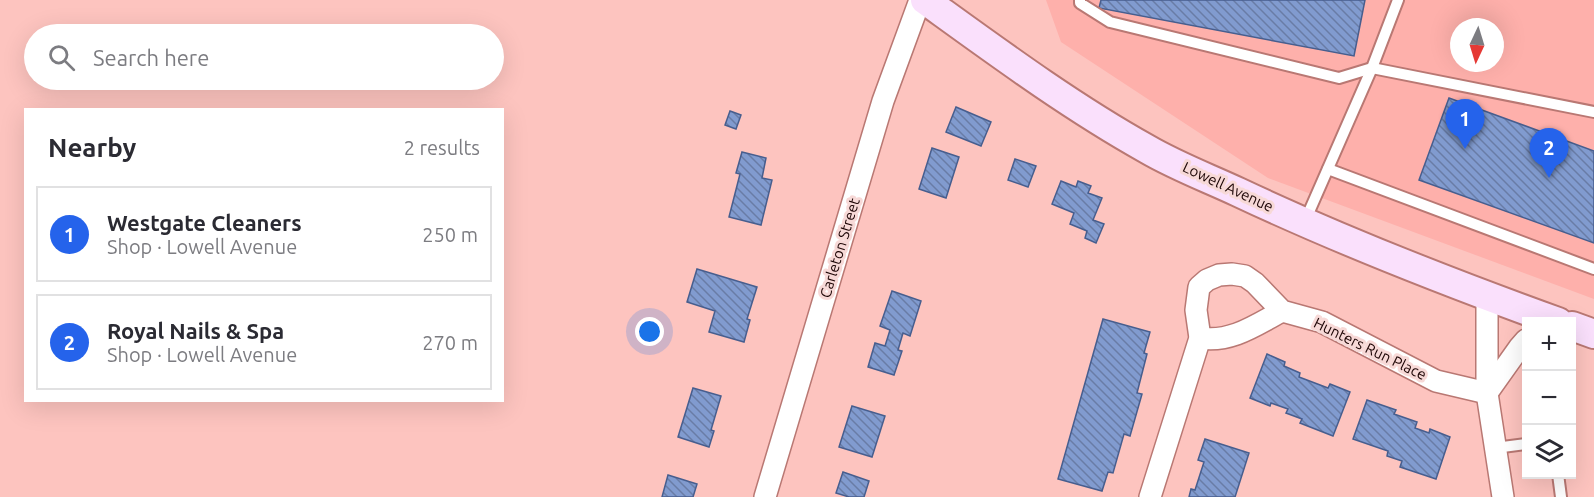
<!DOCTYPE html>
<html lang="en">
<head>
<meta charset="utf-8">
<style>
  :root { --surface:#fff; --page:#f7f7f7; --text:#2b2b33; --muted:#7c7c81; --line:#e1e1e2; --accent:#2563eb }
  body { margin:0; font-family:Ubuntu,sans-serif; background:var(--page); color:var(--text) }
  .controls { position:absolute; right:18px; bottom:18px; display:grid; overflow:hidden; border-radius:0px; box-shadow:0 6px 24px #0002 }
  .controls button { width:54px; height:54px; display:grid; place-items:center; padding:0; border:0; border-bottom:2px solid var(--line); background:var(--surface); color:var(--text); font:30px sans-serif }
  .compass { position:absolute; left:1450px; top:18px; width:54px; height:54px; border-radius:50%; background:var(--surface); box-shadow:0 6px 24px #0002; rotate:184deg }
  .you { position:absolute; left:650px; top:332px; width:21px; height:21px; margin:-15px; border:4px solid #fff; border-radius:50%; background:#1a73e8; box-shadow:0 0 0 9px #1a73e833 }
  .badge { display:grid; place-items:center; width:39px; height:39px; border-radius:50%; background:var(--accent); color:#fff; font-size:20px; font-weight:700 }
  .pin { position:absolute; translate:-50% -50px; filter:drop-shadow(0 2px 3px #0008) }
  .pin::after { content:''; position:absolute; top:32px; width:21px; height:18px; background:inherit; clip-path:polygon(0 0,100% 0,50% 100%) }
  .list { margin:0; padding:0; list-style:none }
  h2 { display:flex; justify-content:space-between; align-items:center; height:78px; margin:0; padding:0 24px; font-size:26px }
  h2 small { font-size:20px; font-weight:400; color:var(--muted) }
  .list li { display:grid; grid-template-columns:39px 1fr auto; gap:18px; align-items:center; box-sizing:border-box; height:96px; margin:0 12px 12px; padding:0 12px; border:2px solid var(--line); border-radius:0px }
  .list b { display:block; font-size:22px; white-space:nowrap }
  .list p { margin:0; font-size:20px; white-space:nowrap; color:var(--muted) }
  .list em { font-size:20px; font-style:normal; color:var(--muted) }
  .icon { flex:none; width:33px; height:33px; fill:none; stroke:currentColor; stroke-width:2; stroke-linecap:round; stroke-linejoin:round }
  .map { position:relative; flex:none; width:1594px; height:497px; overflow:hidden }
  .search { position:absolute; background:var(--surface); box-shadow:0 6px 24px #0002; left:24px; top:24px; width:480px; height:66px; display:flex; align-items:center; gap:15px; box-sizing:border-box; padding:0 21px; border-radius:33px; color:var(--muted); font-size:22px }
  .panel { position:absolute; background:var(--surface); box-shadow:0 6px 24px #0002; left:24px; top:108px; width:480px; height:294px; border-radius:0px }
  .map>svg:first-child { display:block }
  .built { fill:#feb0ab; fill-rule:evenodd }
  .building { fill:url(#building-back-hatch); stroke:#475e8e; stroke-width:1.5 }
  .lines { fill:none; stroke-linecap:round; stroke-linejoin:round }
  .lane-casing { stroke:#b97873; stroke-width:14 }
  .street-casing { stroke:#b97873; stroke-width:24 }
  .secondary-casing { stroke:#b97873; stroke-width:32 }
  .lane { stroke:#fff; stroke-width:10 }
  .street { stroke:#fff; stroke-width:21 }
  .secondary { stroke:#fae0fc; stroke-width:28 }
  .labels { text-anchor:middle; stroke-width:6; stroke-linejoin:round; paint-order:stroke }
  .street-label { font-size:15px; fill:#1c0505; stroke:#f7d9d7 }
</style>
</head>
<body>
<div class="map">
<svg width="1594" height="497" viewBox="0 0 1594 497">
  <defs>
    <pattern id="building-back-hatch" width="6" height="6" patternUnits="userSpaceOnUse" patternTransform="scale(1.5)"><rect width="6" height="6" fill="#819bcf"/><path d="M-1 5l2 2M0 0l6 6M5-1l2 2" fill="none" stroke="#697ca6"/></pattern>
  </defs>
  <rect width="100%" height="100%" fill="#fdc4bf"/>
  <path class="built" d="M1046 0H1594V299L1268 178 1061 42ZM1459 27H1495V63H1459Z"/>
  <g class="building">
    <polygon points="1101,0 1365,0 1354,56 1099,8"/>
    <polygon points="1449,98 1594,151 1594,243 1419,180"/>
    <polygon points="956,107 991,122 981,146 946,132"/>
    <polygon points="730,111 741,115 736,129 725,125"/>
    <polygon points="932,148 959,157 946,198 919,189"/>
    <polygon points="742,152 766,158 762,178 772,180 761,225 729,217 740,174 736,173"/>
    <polygon points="1015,159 1036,166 1028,187 1008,180"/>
    <polygon points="1061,181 1076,187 1078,181 1091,186 1088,193 1102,198 1093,220 1104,224 1096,243 1085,238 1087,231 1070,224 1074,213 1052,204"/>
    <polygon points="697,269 757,287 747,319 750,320 744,342 709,332 715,311 687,302"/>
    <polygon points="892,291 921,301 910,336 903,333 898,350 902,351 894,375 868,367 875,343 885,346 890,330 880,326"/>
    <polygon points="1103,319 1150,332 1144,353 1147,354 1137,393 1142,394 1130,436 1124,434 1113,473 1108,472 1102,491 1058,479"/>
    <polygon points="1267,354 1285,362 1284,366 1300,373 1299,377 1328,388 1330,384 1350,392 1333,436 1300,423 1302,419 1286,413 1288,409 1271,403 1270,406 1250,398"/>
    <polygon points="693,388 721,396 711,430 714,431 709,447 678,437"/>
    <polygon points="1367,400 1396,410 1394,414 1417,422 1415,428 1429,433 1430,429 1450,437 1436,479 1400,467 1402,461 1387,456 1388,451 1353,439"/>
    <polygon points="852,406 885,416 872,457 839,447"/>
    <polygon points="1205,439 1249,453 1235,497 1189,497 1191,489 1195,490 1204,462 1198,460"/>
    <polygon points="843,472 869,481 864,497 849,497 836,493"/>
    <polygon points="668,475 697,484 693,497 662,497"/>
  </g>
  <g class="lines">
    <g class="lane-casing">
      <g id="lane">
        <polyline points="1080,0 1080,3 1110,22 1339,78 1372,68 1594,112"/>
        <polyline points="1328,169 1594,269"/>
        <polyline points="1305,221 1372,68 1398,0"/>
        <polyline points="1495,448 1526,444"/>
        <polyline points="1558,474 1561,497"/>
      </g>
    </g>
    <g class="street-casing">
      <g id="street">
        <polyline points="1487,296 1487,393 1503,497"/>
        <path d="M1200 338C1231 343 1256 325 1282 311"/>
        <polyline points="1487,393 1519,348 1526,340"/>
        <polyline points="765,497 883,101 920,0"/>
        <polyline points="1150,497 1200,338 1196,310 1199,287 1207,280 1219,275 1232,274 1245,276 1255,283 1282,311 1322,322 1436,381 1487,393"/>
      </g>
    </g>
    <g class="secondary-casing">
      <g id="secondary">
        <path d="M925 0C997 52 1070 106 1147 149 1176 166 1208 178 1238 192 1342 241 1450 283 1558 322"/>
        <polyline points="1572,326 1594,334"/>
      </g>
    </g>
    <use href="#lane" class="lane"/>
    <use href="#street" class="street"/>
    <use href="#secondary" class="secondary"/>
  </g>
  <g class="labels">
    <g class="street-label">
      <text transform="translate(1228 187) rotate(25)" y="5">Lowell Avenue</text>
      <text transform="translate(840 248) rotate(-73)" y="5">Carleton Street</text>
      <text transform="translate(1370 349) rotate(26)" y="5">Hunters Run Place</text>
    </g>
  </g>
</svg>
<div class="controls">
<button>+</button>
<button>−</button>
<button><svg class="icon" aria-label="layers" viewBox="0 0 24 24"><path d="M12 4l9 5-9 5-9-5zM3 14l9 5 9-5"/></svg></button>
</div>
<svg class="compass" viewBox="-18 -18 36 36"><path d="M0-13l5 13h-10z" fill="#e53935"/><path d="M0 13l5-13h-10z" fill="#7c7c81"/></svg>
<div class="you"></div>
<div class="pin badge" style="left:1465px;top:149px">1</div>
<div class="pin badge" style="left:1549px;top:178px">2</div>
<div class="search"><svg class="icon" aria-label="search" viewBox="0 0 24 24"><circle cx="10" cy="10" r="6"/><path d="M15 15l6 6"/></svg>Search here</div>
<section class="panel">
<h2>Nearby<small>2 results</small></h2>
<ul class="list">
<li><span class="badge">1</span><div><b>Westgate Cleaners</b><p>Shop · Lowell Avenue</p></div><em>250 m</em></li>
<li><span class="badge">2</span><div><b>Royal Nails &amp; Spa</b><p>Shop · Lowell Avenue</p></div><em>270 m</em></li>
</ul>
</section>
</div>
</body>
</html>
